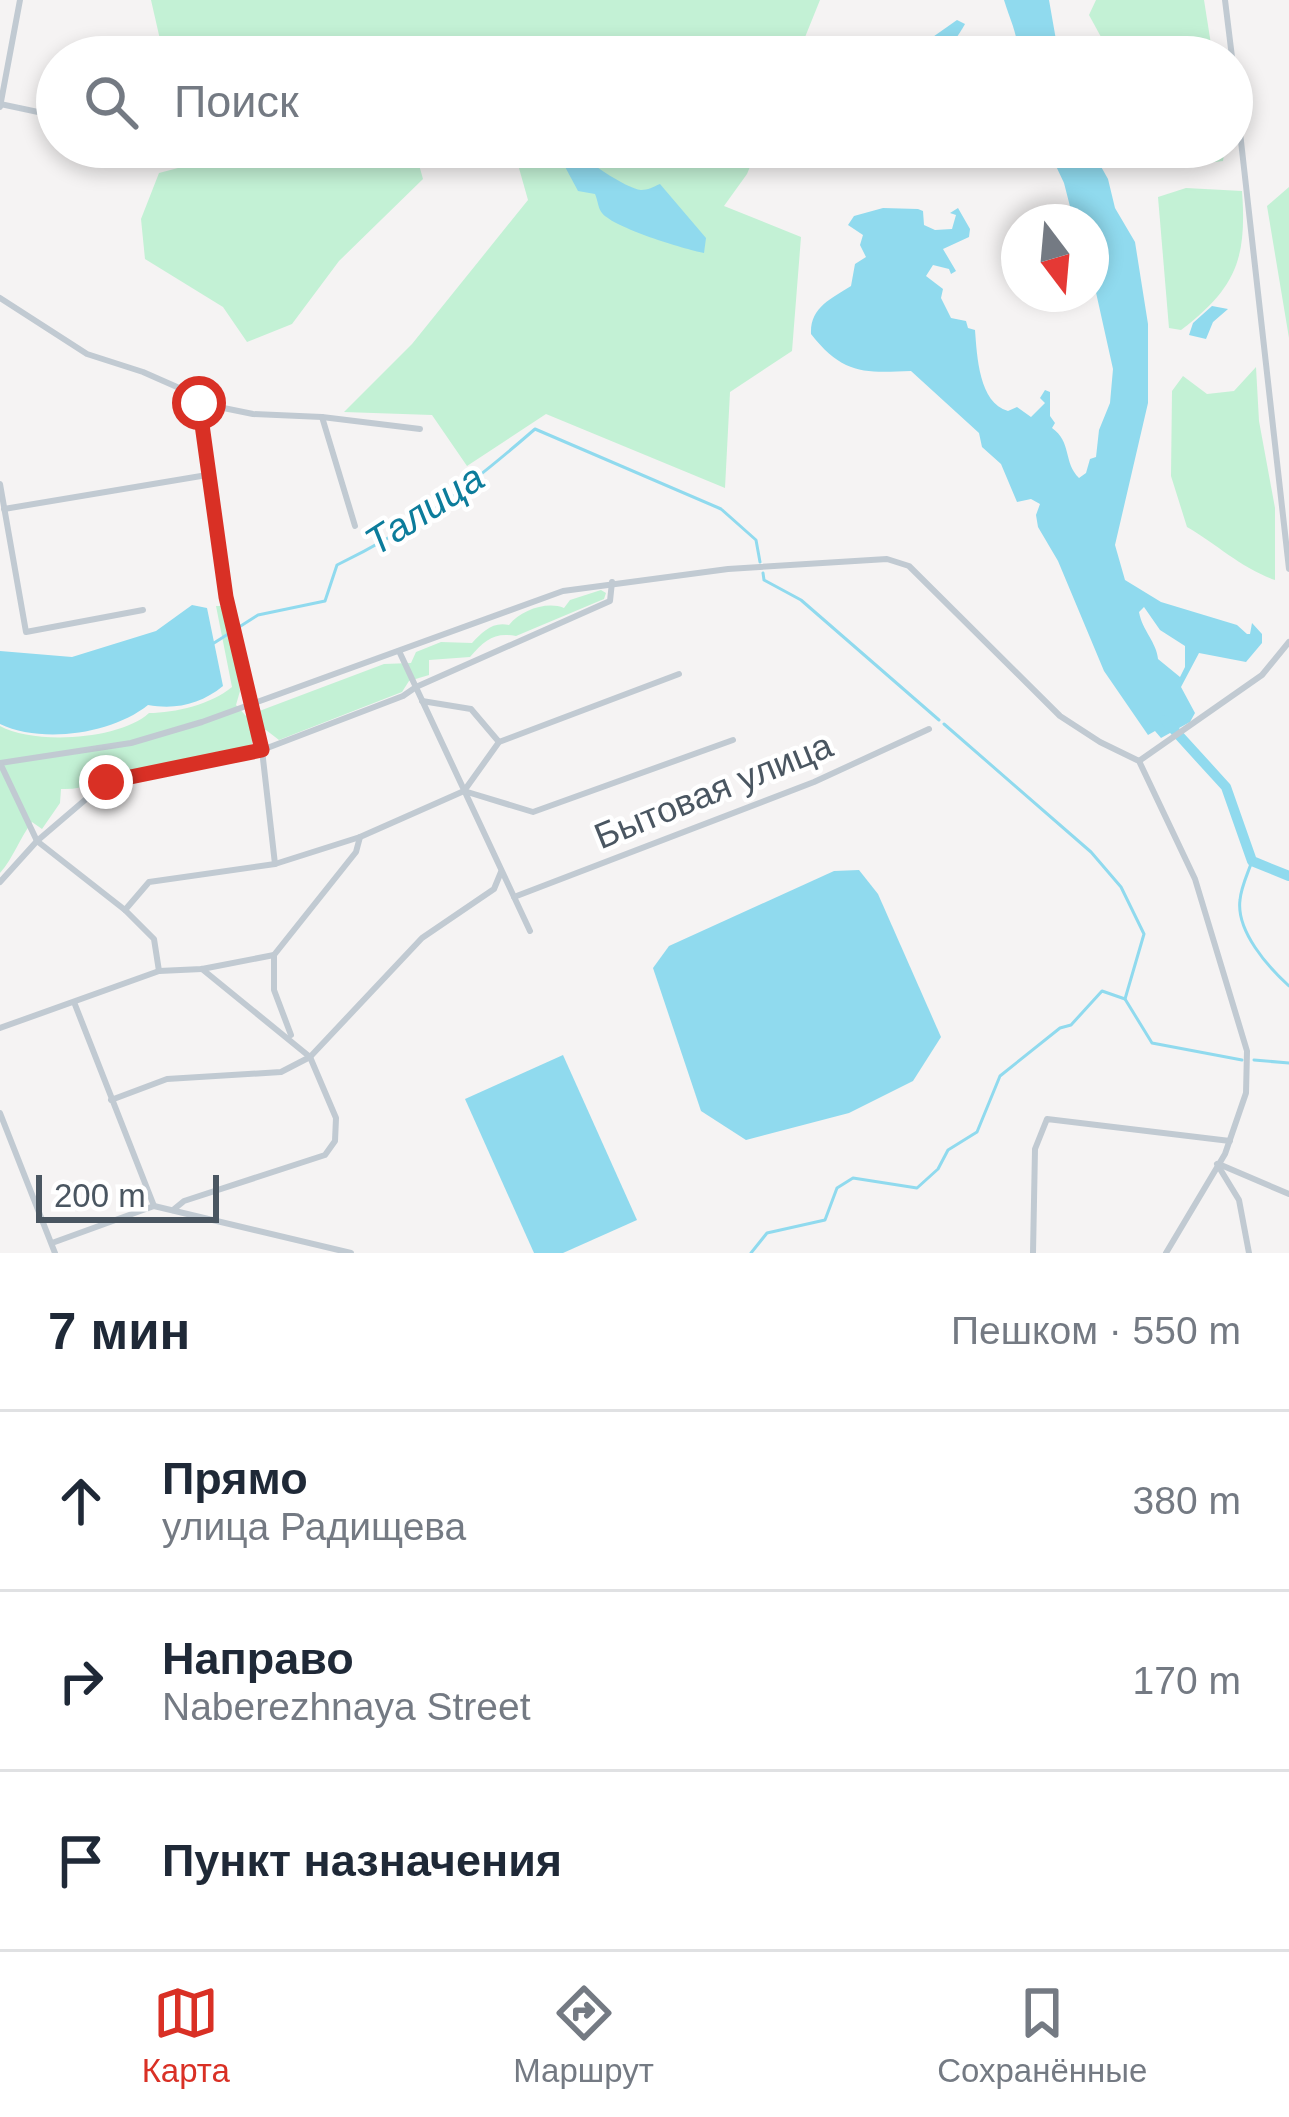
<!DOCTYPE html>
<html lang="ru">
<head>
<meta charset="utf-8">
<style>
  :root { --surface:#fff; --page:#f6f6f7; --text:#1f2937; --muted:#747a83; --line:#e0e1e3; --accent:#d93025 }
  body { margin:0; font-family:Helvetica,sans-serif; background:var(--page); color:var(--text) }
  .compass { position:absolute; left:1001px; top:204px; width:108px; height:108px; border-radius:50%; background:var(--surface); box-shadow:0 6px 18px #0003; rotate:164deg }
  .scale { position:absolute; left:36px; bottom:30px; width:183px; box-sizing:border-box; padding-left:12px; border:6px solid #4a5661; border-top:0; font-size:33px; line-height:42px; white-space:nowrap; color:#4a5661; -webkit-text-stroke:9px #fff; paint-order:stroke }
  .stop { position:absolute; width:36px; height:36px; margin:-27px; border:9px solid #d93025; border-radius:50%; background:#fff }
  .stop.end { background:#d93025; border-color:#fff; box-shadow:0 3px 12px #0008 }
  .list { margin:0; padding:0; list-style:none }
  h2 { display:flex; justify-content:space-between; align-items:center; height:156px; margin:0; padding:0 48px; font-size:51px }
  h2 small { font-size:39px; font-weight:400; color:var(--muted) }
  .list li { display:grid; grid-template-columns:78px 1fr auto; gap:36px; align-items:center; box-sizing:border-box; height:180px; padding:0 48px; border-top:3px solid var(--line) }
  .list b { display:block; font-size:45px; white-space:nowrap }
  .list p { margin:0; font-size:39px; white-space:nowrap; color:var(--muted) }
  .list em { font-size:39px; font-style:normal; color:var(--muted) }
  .icon { flex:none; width:66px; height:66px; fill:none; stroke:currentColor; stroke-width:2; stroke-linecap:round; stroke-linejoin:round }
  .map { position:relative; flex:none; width:1289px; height:1253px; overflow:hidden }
  .search { position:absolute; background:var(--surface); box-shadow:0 6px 18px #0003; left:36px; right:36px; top:36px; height:132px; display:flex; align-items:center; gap:30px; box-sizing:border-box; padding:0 42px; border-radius:66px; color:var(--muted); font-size:45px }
  .sheet { height:696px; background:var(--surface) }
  nav { display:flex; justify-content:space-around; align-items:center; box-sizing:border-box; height:168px; border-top:3px solid var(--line); background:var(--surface); font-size:33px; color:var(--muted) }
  nav a { display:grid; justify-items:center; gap:6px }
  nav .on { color:var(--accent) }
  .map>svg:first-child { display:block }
  .green { fill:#c3f1d5 }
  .water { fill:#90daee; fill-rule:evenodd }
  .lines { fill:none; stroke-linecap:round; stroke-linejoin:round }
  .stream { stroke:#90daee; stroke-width:3 }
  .river { stroke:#90daee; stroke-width:10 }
  .minor { stroke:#c1cad2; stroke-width:6 }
  .route { stroke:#d93025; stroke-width:15 }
  .labels { text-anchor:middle; stroke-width:9; stroke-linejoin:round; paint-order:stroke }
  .street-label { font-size:36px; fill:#4a5661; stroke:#fff }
  .water-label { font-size:39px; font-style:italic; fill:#0c7c9b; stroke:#fff }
</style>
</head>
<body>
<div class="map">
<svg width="1289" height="1253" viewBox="0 0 1289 1253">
  <rect width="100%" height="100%" fill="#f5f3f3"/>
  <g class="green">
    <polygon points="151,0 820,0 797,57 485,57 479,40 453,57 164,57"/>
    <polygon points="1096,0 1204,0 1213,57 1112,57 1089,15"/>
    <polygon points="192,147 414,147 423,179 339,261 292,324 247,342 223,307 145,259 141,219 159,173 197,163"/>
    <polygon points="513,147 758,147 747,174 724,206 801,237 792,351 730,392 725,488 546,414 467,466 432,415 344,412 412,344 528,200"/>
    <polygon points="1127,147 1225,147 1223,161 1167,168 1133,157"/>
    <polygon points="1289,187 1289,338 1267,206"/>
    <path d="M1186 188 1242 191C1247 259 1236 288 1181 330L1169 328 1158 197Z"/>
    <path d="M1256 367 1259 421 1275 508V580C1241 568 1218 545 1187 527L1171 476 1172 391 1183 376 1207 394 1234 391Z"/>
    <path d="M601 590 606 593 604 599 516 636C494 632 485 640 470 657L429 660V675L409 681 402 692 279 740 266 730 252 732V744C211 760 166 761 123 773 100 780 86 790 61 789L60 803 42 829 32 822C19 839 14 857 0 873V726C34 745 120 740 149 713 175 713 212 704 232 687L216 606H225L240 691 236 705 246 716 384 664 411 663 416 652 441 642 472 643C482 632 493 621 509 625 521 610 547 601 564 608L570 600Z"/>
  </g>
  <g class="water">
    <path d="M1004 0H1049L1059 57H1018C1019 36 1010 20 1004 0Z"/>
    <path d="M957 20 965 24C951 49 941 57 912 57L920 46Z"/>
    <path d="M559 147H575C580 158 627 189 641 190 648 190 653 187 660 184L706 238 704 253C684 249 614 228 602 213 598 208 598 201 595 194L578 191 563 163Z"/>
    <path d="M1047 147H1090L1108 179 1115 208 1135 242 1148 324V403L1115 545 1125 580 1161 602 1237 625 1247 634H1250L1252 623 1262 634V643L1246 662 1199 653 1181 687 1195 713 1190 722 1161 738 1155 731 1148 735 1104 671 1058 561 1038 527 1036 515 1040 504 1031 499 1017 502 1001 464 982 447 979 433 911 371C865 373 843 375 811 334 810 307 831 299 851 286L855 264 866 257 860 245 863 235 848 225 854 216 883 208 918 209 923 211 924 225 935 230 952 229 956 215 950 213 958 208 970 229 969 237 943 249 956 271 951 274 949 269 933 265 926 276 943 289 941 298 951 318 966 321 968 328 975 330C977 356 979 403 1008 411L1017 407 1031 417 1045 403 1040 398 1045 390 1050 392V416L1055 423 1052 428C1072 442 1063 462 1079 478L1086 473 1090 459 1096 457 1099 430 1110 403 1113 369 1091 270V222H1074L1064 183ZM1144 607 1160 630 1185 646V667L1180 677 1158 659C1157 643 1142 630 1139 612Z"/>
    <polygon points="1212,306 1228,309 1213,322 1206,339 1189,335 1193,323"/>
    <path d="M192 605 207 608 223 686C201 704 176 710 148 705 112 734 42 744 0 724V651L72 657 156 631Z"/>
    <polygon points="859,870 878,894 941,1037 913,1081 849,1113 746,1140 701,1111 653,968 669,946 834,871"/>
    <polygon points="563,1055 637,1220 563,1253 534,1253 465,1099"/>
  </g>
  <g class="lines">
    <g class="stream">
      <polyline points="763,573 764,580 801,600 939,720"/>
      <path d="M214 643 258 615 325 601 337 565C419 525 467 488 535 429L721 509 756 540 760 562"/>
      <polyline points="944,724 1091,852 1121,887 1144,934 1125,999 1152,1043 1242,1060"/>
      <path d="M1252 861C1248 873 1241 887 1240 900 1236 931 1268 967 1289 986"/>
      <polyline points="1254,1060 1289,1063"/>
      <polyline points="751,1253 767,1233 825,1220 837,1188 853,1178 917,1188 938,1169 948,1150 977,1132 1000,1076 1060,1028 1071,1025 1102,991 1125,999"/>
    </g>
    <polyline class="river" points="1165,720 1226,787 1252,861 1289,876"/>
    <g class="minor">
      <polyline points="1225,0 1232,57"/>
      <polyline points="1232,61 1289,569"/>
      <polyline points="0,104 57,116"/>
      <polyline points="0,107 20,0"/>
      <polyline points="0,298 87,354 143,372 177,387 199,403 253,414 322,417 420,429"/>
      <polyline points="199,403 226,597 262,750 275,864"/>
      <polyline points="322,417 355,526"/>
      <polyline points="0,484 26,632 143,610"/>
      <polyline points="4,509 207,475"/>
      <polyline points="399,651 530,931"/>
      <polyline points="422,701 471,709 499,742"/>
      <polyline points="1139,761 1262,675 1289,642"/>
      <polyline points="0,763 131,743 202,722 563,591 728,569 887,559 909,566 1060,716 1100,742 1139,761 1195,879 1247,1051 1246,1093 1225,1154 1166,1253"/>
      <polyline points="0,763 37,841 125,910 154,939 159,971"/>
      <polyline points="464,791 533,812 733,740"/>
      <polyline points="0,882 37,841 106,782 262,750 403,696 416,687 610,601 612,582"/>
      <polyline points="514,897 814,782 929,729"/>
      <polyline points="125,910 149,882 275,864 360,837 464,791 499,742 679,674"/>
      <polyline points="74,1002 154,1206"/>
      <polyline points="0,1028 159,971 202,969 274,955"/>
      <polyline points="291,1035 274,990 274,955 356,852 360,837"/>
      <polyline points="111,1100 167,1079 281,1072 310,1057 422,938 494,889 501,872"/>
      <polyline points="0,1113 55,1253"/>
      <polyline points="1217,1164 1239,1200 1249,1253"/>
      <polyline points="1221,1165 1289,1194"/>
      <polyline points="173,1210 184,1201 325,1155 335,1141 336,1118 310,1057 202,969"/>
      <polyline points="52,1243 154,1206 351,1253"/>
      <polyline points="1033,1253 1035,1149 1047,1119 1230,1141"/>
    </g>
  </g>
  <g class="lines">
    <polyline class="route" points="106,782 262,750 226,597 199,403"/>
  </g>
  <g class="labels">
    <g class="street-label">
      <text transform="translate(713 790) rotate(-22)" y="13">Бытовая улица</text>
    </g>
    <g class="water-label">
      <text transform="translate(424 509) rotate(-33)" y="14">Талица</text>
    </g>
  </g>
</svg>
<svg class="compass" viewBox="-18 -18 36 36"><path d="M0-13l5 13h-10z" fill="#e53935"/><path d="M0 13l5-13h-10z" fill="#747a83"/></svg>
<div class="scale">200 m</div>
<div class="stop" style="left:199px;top:403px"></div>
<div class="stop end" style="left:106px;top:782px"></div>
<div class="search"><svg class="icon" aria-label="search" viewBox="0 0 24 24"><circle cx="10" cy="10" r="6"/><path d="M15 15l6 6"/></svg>Поиск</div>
</div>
<section class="sheet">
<h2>7 мин<small>Пешком · 550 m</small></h2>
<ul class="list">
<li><svg class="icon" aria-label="ahead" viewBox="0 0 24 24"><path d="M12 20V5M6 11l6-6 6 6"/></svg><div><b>Прямо</b><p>улица Радищева</p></div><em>380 m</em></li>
<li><svg class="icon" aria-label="right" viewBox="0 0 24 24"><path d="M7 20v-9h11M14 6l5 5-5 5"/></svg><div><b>Направо</b><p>Naberezhnaya Street</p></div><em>170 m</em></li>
<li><svg class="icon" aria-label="arrive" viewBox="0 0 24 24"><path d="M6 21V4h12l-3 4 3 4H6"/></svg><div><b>Пункт назначения</b></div></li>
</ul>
</section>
<nav>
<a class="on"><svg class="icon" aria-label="map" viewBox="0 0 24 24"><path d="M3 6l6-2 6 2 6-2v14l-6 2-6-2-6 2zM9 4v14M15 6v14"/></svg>Карта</a>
<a><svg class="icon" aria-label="directions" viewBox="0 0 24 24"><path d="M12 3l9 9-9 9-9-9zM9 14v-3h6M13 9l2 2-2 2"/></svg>Маршрут</a>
<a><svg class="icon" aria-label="saved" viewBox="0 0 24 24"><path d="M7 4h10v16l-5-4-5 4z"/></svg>Сохранённые</a>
</nav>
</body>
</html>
